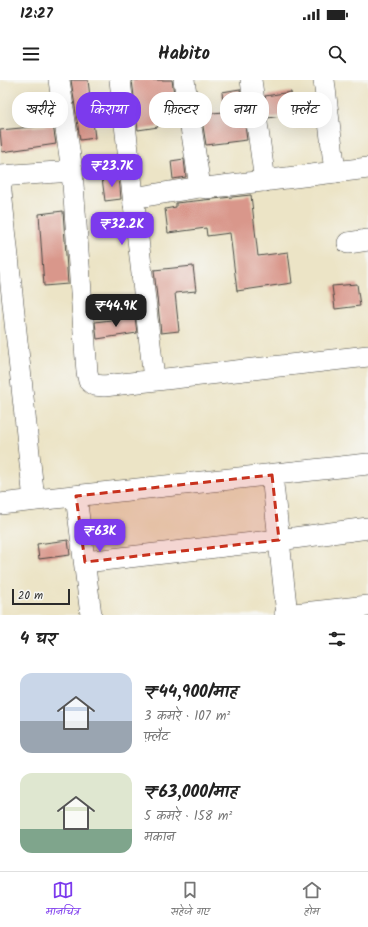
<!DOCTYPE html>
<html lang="hi">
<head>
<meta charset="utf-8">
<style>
  :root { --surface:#fff; --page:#f6f6f6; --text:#222; --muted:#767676; --line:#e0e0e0; --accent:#7c3aed }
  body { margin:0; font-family:Kalam,"Playpen Sans Deva",sans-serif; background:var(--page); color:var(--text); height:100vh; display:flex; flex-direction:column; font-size:15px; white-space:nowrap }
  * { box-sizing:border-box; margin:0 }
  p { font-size:13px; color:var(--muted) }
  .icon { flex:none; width:22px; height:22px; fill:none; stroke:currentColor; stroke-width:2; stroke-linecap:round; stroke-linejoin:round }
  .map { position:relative; height:535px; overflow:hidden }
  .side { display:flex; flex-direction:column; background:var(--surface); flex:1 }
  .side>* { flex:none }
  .top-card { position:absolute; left:12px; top:12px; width:344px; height:36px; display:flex; gap:8px }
  .scale { position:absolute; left:12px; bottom:10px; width:58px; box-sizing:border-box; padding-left:4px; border:2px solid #2b2b2b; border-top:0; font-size:11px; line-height:14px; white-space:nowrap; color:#2b2b2b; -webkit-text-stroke:3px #f6f6f2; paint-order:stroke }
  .price { position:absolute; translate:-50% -34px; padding:0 9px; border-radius:8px; background:var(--accent); color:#fff; font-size:13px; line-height:26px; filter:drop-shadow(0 1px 2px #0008) }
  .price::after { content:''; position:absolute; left:50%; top:24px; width:12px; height:9px; margin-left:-6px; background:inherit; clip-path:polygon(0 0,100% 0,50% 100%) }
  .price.current { background:#222; color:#fff }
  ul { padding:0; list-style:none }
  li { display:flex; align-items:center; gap:12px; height:100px; padding:0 20px }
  li span { display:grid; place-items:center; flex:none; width:112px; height:80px; border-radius:12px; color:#555 }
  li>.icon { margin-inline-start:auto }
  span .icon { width:48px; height:48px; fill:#fffc; stroke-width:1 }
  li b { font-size:17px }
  h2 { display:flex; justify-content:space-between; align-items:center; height:48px; padding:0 20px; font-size:17px }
  .tag { padding:0 14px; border-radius:16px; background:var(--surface); box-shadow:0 4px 16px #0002; font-size:14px; line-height:36px }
  .tag.current { background:var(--accent); color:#fff }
  .status { display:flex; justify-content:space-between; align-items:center; height:28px; padding:0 20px; background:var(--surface); direction:ltr }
  .status svg { height:11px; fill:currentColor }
  header { display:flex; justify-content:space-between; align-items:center; height:52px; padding:0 20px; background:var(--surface); font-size:18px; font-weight:700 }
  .tab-bar { display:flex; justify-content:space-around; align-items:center; height:56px; border-top:1px solid var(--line); background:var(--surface); font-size:11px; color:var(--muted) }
  .tab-bar a { display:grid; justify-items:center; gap:2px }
  .tab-bar .current { color:var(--accent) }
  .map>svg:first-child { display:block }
  .building { fill:#d9978b }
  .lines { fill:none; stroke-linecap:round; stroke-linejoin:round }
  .street-casing { stroke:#484742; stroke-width:22 }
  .street { stroke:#fff; stroke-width:21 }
  .marked { fill:#c8321e; fill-opacity:0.2; stroke:#c8321e; stroke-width:3; stroke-dasharray:8 5; stroke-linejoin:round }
</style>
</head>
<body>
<div class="status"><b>12:27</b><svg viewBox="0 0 49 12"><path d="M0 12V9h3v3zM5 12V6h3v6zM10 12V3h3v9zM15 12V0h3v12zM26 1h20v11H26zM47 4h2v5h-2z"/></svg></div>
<header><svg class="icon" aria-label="menu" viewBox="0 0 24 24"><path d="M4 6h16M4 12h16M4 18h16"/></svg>Habito<svg class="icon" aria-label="search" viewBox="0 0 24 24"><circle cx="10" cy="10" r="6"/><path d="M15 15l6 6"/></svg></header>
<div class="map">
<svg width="368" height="535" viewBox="0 0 368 535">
  <rect width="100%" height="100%" fill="#f6f6f2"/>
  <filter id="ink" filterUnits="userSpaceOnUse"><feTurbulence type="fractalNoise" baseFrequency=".025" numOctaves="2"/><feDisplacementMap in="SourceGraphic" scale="8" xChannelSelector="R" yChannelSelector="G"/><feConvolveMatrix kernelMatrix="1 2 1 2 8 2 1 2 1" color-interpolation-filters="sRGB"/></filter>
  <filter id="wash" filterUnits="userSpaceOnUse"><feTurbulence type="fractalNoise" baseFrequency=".012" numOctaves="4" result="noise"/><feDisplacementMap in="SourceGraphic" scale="16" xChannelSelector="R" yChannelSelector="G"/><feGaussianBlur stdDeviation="0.9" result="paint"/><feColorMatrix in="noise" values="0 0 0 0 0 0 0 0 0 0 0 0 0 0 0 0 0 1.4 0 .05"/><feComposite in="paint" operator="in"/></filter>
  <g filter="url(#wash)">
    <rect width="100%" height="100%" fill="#ece4c6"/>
    <g id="blocks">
      <g class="building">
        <path d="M71,0H88L95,58L80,60Z"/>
        <path d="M132,0H172L176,28L155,30L158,47L138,50Z"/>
        <path d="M240,9L247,60L206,65L201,34L224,32L222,12Z"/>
        <path d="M291,12L294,34L268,38L265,16Z"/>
        <path d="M53,45L56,64L2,72L0,50Z"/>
        <path d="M184,79L186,97L173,99L171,81Z"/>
        <path d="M119,96L121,119L105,121L102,98Z"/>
        <path d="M251,115L258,176L288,172L292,203L237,211L230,153L207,156L206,148L168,153L165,129L176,127V123Z"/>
        <path d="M63,131L68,204L44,206L39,134Z"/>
        <path d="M193,186L196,211L175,213L179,251L161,253L154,190Z"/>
        <path d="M357,204L360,226L335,229L332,206Z"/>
        <path d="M135,237L137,253L97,259L95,242Z"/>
        <path d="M68,460L70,475L39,479L37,464Z"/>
      </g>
    </g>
  </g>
  <g filter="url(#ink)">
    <use href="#blocks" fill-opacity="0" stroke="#484742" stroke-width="1"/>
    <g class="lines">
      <g class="street-casing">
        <g id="street">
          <path d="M120,0L134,124"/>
          <path d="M184,0L200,107L206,108L368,88"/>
          <path d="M251,0L265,101"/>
          <path d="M324,0L335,92"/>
          <path d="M72,91L87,292L89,301L94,305L104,306L368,276"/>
          <path d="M0,96L72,91L59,0"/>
          <path d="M0,102L34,420"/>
          <path d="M348,163L368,160"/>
          <path d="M154,299L134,124L136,119L139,117L200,107"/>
          <path d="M272,395L287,535"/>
          <path d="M76,416L91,535"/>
          <path d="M0,424L368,384"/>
          <path d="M85,482L279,460L368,448"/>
          <path d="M285,535L368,526"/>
        </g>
      </g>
      <use href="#street" class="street"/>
    </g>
  </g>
  <path class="marked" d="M272,395L279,460L85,482L76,416Z"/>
</svg>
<div class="scale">20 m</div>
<b class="price" style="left:112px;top:108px">₹23.7K</b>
<b class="price" style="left:122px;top:166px">₹32.2K</b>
<b class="price current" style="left:116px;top:248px">₹44.9K</b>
<b class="price" style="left:100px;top:473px">₹63K</b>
<div class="top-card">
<a class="tag">खरीदें</a>
<a class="tag current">किराया</a>
<a class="tag">फ़िल्टर</a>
<a class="tag">नया</a>
<a class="tag">फ़्लैट</a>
</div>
</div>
<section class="side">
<h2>4 घर<svg class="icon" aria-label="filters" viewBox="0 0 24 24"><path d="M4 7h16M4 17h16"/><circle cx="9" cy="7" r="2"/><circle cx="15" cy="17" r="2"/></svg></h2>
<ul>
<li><span style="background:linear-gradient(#c9d6e8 60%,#9aa5b1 0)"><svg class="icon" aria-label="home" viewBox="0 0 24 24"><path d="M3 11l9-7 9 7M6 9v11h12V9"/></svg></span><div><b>₹44,900/माह</b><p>3 कमरे · 107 m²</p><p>फ़्लैट</p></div></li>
<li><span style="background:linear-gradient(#dfe7d0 70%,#7fa58c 0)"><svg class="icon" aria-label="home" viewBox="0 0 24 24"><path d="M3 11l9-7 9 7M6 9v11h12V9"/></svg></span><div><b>₹63,000/माह</b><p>5 कमरे · 158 m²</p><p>मकान</p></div></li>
</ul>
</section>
<nav class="tab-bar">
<a class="current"><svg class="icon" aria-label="map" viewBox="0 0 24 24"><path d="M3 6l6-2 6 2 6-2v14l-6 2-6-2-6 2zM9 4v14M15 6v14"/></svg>मानचित्र</a>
<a><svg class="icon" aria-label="saved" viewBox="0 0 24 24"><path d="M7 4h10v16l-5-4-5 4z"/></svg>सहेजे गए</a>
<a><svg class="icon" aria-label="home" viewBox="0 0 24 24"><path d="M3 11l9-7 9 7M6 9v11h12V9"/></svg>होम</a>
</nav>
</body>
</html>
